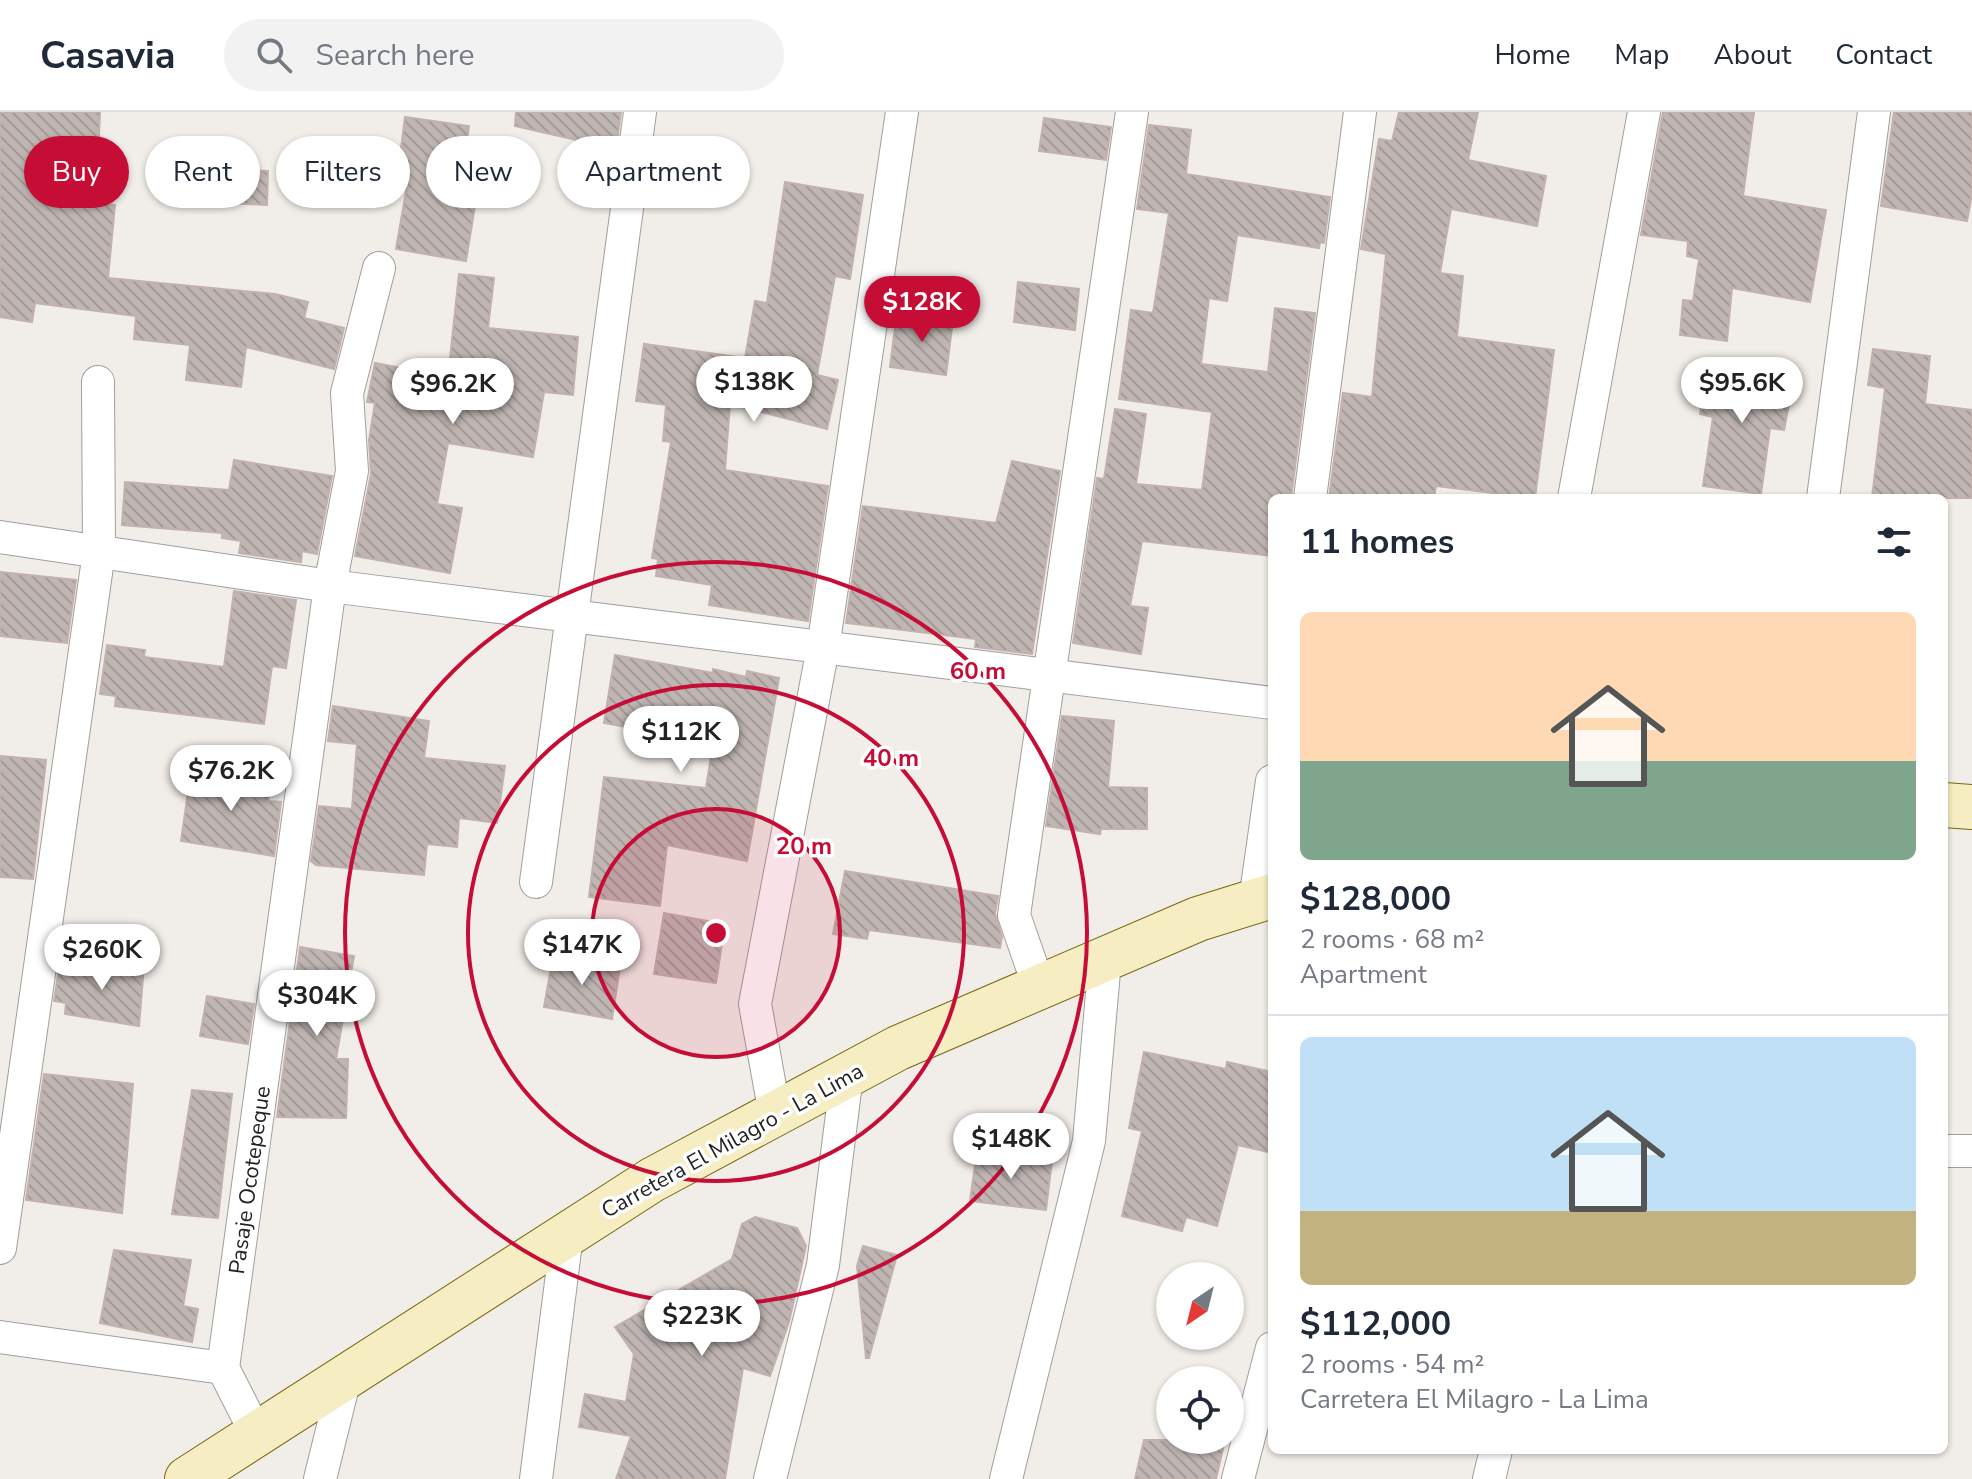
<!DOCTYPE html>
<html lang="en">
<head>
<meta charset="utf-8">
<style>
  :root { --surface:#fff; --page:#f2f2f3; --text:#1f2937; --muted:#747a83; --line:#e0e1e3; --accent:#c60d36 }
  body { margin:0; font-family:"Nunito Sans",sans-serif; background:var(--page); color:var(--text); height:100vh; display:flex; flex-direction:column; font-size:30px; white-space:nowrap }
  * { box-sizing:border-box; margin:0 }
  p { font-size:26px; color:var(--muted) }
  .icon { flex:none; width:44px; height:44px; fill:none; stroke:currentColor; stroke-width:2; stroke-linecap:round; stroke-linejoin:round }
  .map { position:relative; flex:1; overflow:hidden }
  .panel { position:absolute; left:1268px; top:382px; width:680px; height:960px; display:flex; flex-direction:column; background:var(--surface); border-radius:12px; box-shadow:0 2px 6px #0004 }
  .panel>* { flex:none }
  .guide { position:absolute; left:24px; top:24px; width:760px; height:72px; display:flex; gap:16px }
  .needle { width:52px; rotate:215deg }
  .fabs { position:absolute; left:1156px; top:1150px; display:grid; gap:16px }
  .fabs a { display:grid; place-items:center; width:88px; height:88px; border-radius:50%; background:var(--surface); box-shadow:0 2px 6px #0004; font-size:40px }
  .price { position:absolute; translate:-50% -68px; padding:0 18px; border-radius:28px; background:#fff; color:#222; font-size:26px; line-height:52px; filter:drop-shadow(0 2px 4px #0008) }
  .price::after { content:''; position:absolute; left:50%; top:48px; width:24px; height:18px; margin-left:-12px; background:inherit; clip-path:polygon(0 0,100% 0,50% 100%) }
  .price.active { background:var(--accent); color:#fff }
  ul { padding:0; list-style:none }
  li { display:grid; align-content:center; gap:16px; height:424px; padding:0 32px }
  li+li { border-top:2px solid var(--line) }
  li span { display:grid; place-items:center; height:248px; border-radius:12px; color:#555 }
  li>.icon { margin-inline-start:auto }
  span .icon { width:144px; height:144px; fill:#fffc; stroke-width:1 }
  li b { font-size:34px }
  h2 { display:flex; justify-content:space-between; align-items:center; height:96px; padding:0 32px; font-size:34px }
  .pill { padding:0 28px; border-radius:36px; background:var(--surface); box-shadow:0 2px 6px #0004; font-size:28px; line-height:72px }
  .pill.active { background:var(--accent); color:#fff }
  header { display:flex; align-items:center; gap:48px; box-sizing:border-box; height:112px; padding:0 40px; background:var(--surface); border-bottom:2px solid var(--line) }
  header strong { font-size:38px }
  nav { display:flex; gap:44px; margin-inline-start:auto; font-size:28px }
  .search { width:560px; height:72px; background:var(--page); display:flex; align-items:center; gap:20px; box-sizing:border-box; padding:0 28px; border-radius:44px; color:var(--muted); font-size:30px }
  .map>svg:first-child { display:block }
  .building { fill:url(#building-back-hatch); stroke:#c2b1ac; stroke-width:2 }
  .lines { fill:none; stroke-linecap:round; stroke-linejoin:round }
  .minor-casing { stroke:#9f9f9f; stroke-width:34 }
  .secondary-casing { stroke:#75690c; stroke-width:46 }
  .minor { stroke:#fff; stroke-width:32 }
  .secondary { stroke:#f6edc2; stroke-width:44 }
  .ring { fill:none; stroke:#c60d36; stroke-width:4 }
  .labels { text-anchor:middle; stroke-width:7; stroke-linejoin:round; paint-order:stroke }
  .street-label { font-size:22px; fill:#222; stroke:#fff }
  .centre { fill:#c60d36; stroke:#fff; stroke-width:4 }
  .ring-label { font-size:24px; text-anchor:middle; font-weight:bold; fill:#c60d36; stroke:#fff; stroke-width:7; stroke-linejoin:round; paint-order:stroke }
</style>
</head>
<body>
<header>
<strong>Casavia</strong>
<div class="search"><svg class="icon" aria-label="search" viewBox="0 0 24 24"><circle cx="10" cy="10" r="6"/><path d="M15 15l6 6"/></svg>Search here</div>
<nav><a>Home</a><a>Map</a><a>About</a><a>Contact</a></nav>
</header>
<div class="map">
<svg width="1972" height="1367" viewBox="0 0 1972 1367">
  <defs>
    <pattern id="building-back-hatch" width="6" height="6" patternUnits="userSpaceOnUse" patternTransform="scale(2)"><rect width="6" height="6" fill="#bfb5b2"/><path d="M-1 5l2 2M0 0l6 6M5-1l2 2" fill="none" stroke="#a49b99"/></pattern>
  </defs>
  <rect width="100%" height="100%" fill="#f1ede9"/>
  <g class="building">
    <path d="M0,0H100L96,90L115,93L108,166L275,182L308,190L304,206L344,216L334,257L246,235L241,275L186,268L190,233L134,227L136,204L35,191L32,210L0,205Z"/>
    <path d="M516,0H621L616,37L515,14Z"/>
    <path d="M1399,0H1478L1468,48L1546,64L1537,114L1451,97L1440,161L1463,164L1457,225L1554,238L1535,386L1436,374L1434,386H1329L1343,281L1372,285L1386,142L1361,137L1379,27L1392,29Z"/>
    <path d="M1663,0H1754L1743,84L1826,98L1810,190L1732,176L1727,229L1680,223L1683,188L1693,189L1699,147L1687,144L1688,129L1641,123Z"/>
    <path d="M1894,0H1972V82L1967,109L1881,94Z"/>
    <path d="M405,5L469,14L458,91L475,94L466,149L396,137L409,62L398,60Z"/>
    <path d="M1044,6L1111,15L1106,48L1039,39Z"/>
    <path d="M1149,13L1191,18L1186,62L1330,85L1324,131L1320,130L1319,136L1237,123L1227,189L1209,186L1201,252L1268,260L1275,196L1315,201L1291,386H1272V444L1142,429L1130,494L1148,496L1141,542L1073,531L1097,366L1104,367L1115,297L1146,302L1136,372L1202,378L1212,300L1119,287L1131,198L1153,201L1169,101L1137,97Z"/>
    <path d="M209,57L268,59L267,93L208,90Z"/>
    <path d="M785,70L863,83L850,167L835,164L817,263L838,268L827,317L730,292L725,358L828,374L808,509L709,493L712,473L656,464L658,447L652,446L671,330L663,329L666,293L636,289L644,232L745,246L755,189L767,191Z"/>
    <path d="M459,162L494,166L488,216L578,225L573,283L544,280L533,345L448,331L437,392L462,396L450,461L355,444L371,362L369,328L375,291L367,290L375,251L448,265Z"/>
    <path d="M1018,170L1079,177L1075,218L1014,210Z"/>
    <path d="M897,200L953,208L946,263L890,255Z"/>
    <path d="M1873,237L1930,244L1925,292L1972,298V386H1872L1885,276L1868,273Z"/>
    <path d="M1710,251L1794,267L1784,318L1770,316L1761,382L1703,374L1713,305L1700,302Z"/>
    <path d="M234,348L332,364L317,442L302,439L301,450L239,441L241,429L222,426V421L122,413L125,370L229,378Z"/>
    <path d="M1012,349L1060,359L1032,542L975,535L976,527L846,511L863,394L996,411Z"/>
    <path d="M0,460L76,468L67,531L0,524Z"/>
    <path d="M234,479L296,488L286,556L272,554L264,612L115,594L116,584L100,582L107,533L145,538L144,545L224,555Z"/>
    <path d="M615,543L713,561V557L746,565L747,559L779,566L747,749L667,733L660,794L589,785L604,665L706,676L713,631L604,611Z"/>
    <path d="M333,594L429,609L424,646L505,654L497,711L459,706L457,735L427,732L424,763L316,753L311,749L319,694L352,697L357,632L328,629Z"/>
    <path d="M1062,604L1114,609L1108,675L1147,676V717H1101L1100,722L1046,714Z"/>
    <path d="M0,644L46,648L33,767L0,765Z"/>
    <path d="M191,659L272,665L268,689L281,690L274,744L181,729Z"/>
    <path d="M845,759L998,784L995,801L1002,825L1000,836L869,818L867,827L833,822Z"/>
    <path d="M664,801L725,812L716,871L654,862Z"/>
    <path d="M300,835L354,844L336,947H348L346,1006L277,1005Z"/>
    <path d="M553,844L620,855L612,907L544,895Z"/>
    <path d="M82,849L144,853L139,914L65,902L66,891L54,889L59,856L81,858Z"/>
    <path d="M207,884L254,892L248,932L200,924Z"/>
    <path d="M1144,940L1226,957L1227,950L1272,960V1041L1238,1033L1217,1114L1186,1105L1182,1119L1122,1104L1142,1019L1129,1016Z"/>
    <path d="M44,962L133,972L122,1101L26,1088Z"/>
    <path d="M192,978L232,982L218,1106L172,1102Z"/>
    <path d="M977,1039L1052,1048L1046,1098L970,1089Z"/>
    <path d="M755,1105L797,1116L806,1134L789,1210L770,1264L743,1256L725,1367H616L631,1324L579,1315L585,1282L626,1290L634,1242L615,1215L732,1147L742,1112Z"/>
    <path d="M863,1134L897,1143L869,1246H866L857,1154Z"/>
    <path d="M114,1138L191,1148L183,1194L198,1197L192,1230L100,1211Z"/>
    <path d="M1144,1328H1225L1216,1367H1135Z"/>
  </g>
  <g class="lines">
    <g class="minor-casing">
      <g id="minor">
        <path d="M1310,386L1360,0"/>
        <path d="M1574,386L1644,0"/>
        <path d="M1823,386L1874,0"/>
        <path d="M0,425L330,474L1272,591"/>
        <path d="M536,770L640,0"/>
        <path d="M1255,789L1272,669"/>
        <path d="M1039,875L1014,803L1132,0"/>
        <path d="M775,1002L755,892L823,536L902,0"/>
        <path d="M1944,1039H1972"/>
        <path d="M0,1136L99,440L98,270"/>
        <path d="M0,1225L223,1256"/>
        <path d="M257,1323L223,1256L330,474L352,359L347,281L379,156"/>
        <path d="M320,1367L345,1266"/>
        <path d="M536,1367L567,1123"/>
        <path d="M770,1367L823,1153L847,963"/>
        <path d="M1006,1367L1089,1029L1105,848"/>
        <path d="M1238,1367L1272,1236"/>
        <path d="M1489,1367L1496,1338"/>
      </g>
    </g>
    <g class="secondary-casing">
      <g id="secondary">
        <path d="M1944,693L1972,695"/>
        <path d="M187,1367L652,1068L898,936L1198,807L1272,784"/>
      </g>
    </g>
    <use href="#minor" class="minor"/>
    <use href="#secondary" class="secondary"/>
  </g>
  <circle cx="716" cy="821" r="124" fill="#c60d36" fill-opacity=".12"/>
  <g class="ring">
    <circle cx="716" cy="821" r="124"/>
    <circle cx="716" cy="821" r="248"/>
    <circle cx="716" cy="821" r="371"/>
  </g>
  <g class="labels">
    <g class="street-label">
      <text transform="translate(732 1028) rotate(-29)" y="8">Carretera El Milagro - La Lima</text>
      <text transform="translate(249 1068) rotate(-82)" y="8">Pasaje Ocotepeque</text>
    </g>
  </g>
  <circle cx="716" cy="821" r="12" class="centre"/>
  <g class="ring-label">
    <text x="978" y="567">60 m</text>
    <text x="891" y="654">40 m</text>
    <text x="804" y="742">20 m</text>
  </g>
</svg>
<div class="fabs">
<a><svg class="needle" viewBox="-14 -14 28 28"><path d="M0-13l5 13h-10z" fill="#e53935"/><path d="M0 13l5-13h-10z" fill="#747a83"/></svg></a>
<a><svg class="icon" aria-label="locate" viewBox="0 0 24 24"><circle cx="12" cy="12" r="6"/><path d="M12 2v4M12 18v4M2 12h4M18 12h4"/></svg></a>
</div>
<b class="price active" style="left:922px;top:232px">$128K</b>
<b class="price" style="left:754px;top:312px">$138K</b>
<b class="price" style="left:1742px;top:313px">$95.6K</b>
<b class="price" style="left:453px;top:314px">$96.2K</b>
<b class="price" style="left:681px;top:662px">$112K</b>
<b class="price" style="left:231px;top:701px">$76.2K</b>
<b class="price" style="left:582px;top:875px">$147K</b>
<b class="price" style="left:102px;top:880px">$260K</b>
<b class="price" style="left:317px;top:926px">$304K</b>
<b class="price" style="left:1011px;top:1069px">$148K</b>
<b class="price" style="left:702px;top:1246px">$223K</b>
<div class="guide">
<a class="pill active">Buy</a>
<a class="pill">Rent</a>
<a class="pill">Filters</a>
<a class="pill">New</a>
<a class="pill">Apartment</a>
</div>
<section class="panel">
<h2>11 homes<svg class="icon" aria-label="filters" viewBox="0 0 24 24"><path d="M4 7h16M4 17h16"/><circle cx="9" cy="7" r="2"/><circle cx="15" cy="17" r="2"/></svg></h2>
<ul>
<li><span style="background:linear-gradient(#ffd9b3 60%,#7fa58c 0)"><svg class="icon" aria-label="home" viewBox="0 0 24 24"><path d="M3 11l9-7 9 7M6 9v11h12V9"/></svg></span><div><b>$128,000</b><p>2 rooms · 68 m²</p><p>Apartment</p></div></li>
<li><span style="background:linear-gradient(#bfe0f5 70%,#c2b280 0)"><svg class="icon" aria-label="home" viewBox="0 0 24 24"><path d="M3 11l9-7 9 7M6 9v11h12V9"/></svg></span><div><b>$112,000</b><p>2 rooms · 54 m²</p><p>Carretera El Milagro - La Lima</p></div></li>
</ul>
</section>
</div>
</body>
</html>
